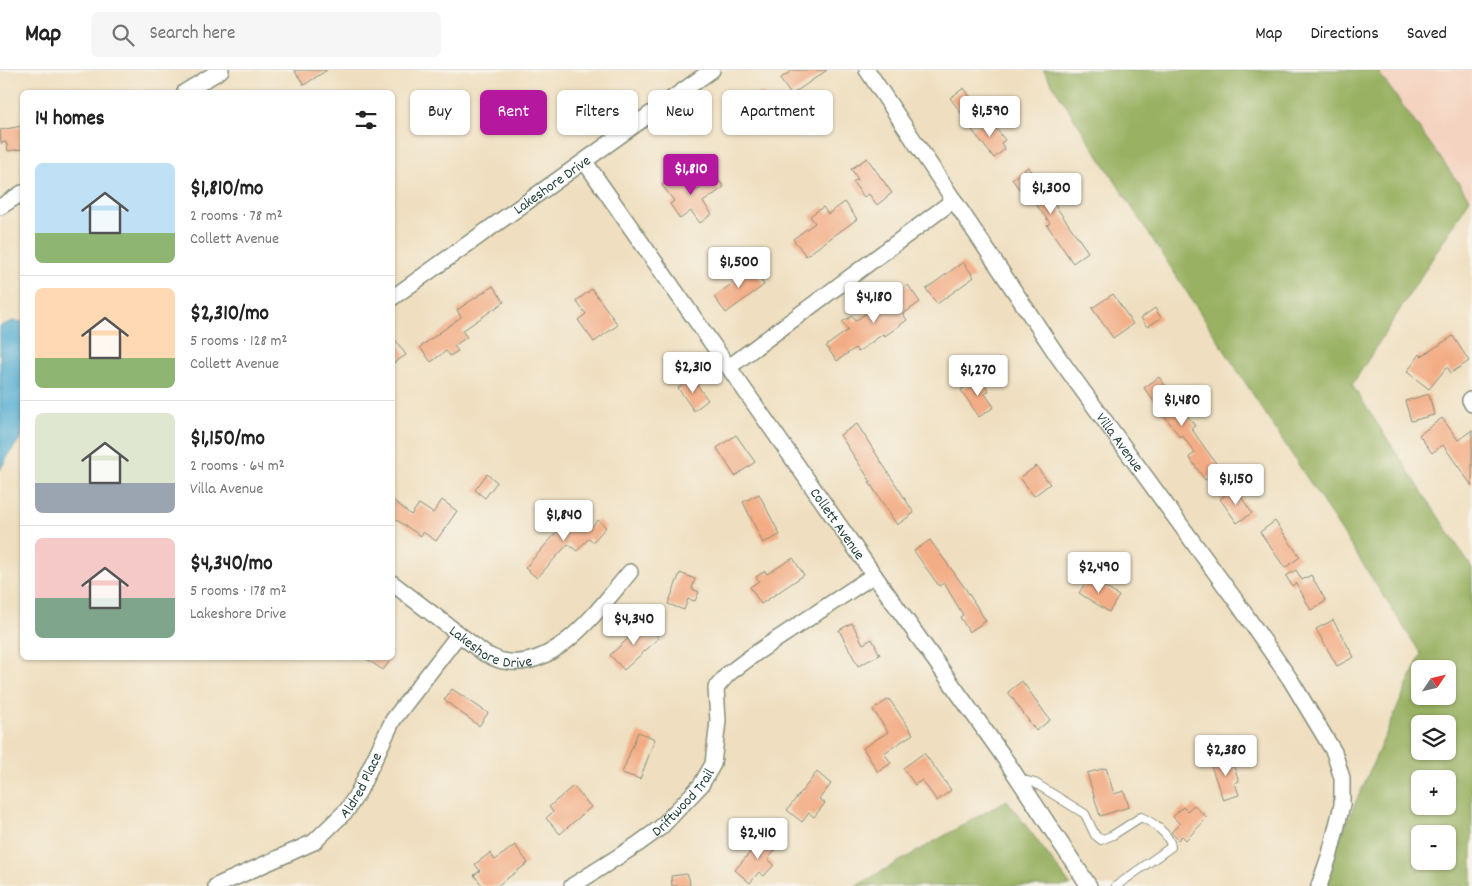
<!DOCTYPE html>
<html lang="en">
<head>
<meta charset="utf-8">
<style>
  :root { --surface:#fff; --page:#f6f6f6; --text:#222; --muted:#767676; --line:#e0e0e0; --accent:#b5179e }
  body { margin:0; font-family:Dekko,sans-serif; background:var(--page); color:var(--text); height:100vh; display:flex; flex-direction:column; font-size:19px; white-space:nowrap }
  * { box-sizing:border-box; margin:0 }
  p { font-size:16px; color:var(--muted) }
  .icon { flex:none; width:28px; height:28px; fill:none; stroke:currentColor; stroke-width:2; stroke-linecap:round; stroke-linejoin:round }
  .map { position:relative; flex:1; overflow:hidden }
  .panel { position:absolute; left:20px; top:20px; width:375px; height:570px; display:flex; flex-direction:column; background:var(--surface); border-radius:8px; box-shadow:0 1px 4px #0004 }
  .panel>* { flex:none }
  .guide { position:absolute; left:410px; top:20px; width:475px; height:45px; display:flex; gap:10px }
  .needle { width:32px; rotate:55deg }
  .controls { position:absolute; left:1411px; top:590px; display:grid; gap:10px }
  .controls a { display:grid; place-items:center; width:45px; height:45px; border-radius:8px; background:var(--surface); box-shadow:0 1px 4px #0004; font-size:25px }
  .price { position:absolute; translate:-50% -42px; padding:0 11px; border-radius:5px; background:#fff; color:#222; font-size:16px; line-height:32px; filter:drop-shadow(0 1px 2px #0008) }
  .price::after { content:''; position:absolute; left:50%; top:30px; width:15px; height:11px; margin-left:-8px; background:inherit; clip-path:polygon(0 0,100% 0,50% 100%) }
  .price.current { background:var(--accent); color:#fff }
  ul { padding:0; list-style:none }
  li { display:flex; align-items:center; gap:15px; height:125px; padding:0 15px }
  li+li { border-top:1px solid var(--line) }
  li span { display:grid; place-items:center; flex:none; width:140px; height:100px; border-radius:8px; color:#555 }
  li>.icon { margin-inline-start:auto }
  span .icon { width:60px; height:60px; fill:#fffc; stroke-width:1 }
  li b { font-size:21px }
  h2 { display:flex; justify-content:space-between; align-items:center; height:60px; padding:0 15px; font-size:21px }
  .tag { padding:0 18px; border-radius:8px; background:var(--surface); box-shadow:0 1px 4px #0004; font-size:18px; line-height:45px }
  .tag.current { background:var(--accent); color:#fff }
  header { display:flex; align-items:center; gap:30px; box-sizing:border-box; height:70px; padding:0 25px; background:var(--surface); border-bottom:1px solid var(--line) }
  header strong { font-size:24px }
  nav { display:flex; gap:28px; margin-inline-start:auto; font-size:18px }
  .search { width:350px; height:45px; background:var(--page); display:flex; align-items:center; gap:12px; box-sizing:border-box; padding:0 18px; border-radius:8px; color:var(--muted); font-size:19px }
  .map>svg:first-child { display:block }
  .built { fill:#f4d3c0 }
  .forest { fill:#98b162; stroke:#5c774b; fill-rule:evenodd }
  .water { fill:#55add2; stroke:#3a7583 }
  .building { fill:#f3ad86 }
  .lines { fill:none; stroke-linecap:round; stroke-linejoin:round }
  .lane-casing { stroke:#878e7a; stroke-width:10 }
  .street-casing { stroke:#878e7a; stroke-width:18 }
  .lane { stroke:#fff; stroke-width:8 }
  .street { stroke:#fff; stroke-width:15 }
  .labels { text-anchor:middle; stroke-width:5; stroke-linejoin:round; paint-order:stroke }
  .street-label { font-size:15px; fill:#1f3d34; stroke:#f7f3e8 }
</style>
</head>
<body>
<header>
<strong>Map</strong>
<div class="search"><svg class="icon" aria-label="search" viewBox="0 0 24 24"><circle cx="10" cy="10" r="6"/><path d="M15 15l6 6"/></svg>Search here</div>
<nav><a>Map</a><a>Directions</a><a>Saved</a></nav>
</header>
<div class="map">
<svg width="1472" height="816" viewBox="0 0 1472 816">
  <rect width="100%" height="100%" fill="#f7f3e8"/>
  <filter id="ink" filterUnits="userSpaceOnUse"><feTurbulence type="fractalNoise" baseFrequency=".02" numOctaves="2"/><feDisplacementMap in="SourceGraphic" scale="10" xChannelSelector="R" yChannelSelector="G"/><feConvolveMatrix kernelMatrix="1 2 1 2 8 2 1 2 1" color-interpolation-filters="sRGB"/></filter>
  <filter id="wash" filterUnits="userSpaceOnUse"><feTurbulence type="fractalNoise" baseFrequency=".0096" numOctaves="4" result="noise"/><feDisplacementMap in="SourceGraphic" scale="20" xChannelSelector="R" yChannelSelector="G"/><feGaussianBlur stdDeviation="1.12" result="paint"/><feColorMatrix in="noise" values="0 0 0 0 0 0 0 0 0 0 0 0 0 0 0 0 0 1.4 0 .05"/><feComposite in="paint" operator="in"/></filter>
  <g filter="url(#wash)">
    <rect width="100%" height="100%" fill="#efdfc0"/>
    <path class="built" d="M1377,0H1472V132L1470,129Z"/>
    <g class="forest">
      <path d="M1043,0H1377L1470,129L1352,315L1472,498V816H1319L1421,584ZM1420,599H1448V626H1420ZM1420,654H1448V681H1420ZM1420,709H1448V736H1420ZM1420,764H1448V791H1420Z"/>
      <path d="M1007,730L1071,816H856Z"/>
    </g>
    <path class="water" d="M14,251L22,252V366L9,384L0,400V256Z"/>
    <g id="blocks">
      <g class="building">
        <path d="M294,0H327L304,15Z"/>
        <path d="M793,0H827L791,25L780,9Z"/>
        <path d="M964,18L975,34L962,44L950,28Z"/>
        <path d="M762,22L777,43L763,53L760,48L743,60L731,45Z"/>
        <path d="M988,48L1005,70L1001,73L1005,79L994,88L972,60Z"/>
        <path d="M22,56V79L8,81L6,72L1,73L0,60Z"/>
        <path d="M867,88L892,123L877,135L869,124L864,127L853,112L858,109L851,99Z"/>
        <path d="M1028,97L1088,182L1073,193L1047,155L1050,153L1025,120L1022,123L1012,109Z"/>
        <path d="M681,101L696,121L716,107L724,117L703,132L712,144L700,153L691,141L680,149L670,134L674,131L662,115Z"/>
        <path d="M845,132L857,149L806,186L793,169L815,153L810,146L823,137L828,144Z"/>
        <path d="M963,192L974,207L937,234L926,219Z"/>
        <path d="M744,195L749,201L753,199L764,215L726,243L714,227L738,209L733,203Z"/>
        <path d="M908,215L920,232L903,244L907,250L885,266L883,264L858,282L855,278L837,291L826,276L848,260L842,252L852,246L855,251Z"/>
        <path d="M493,216L504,232L462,261L467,267L454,276L458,281L450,286L446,281L431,292L420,277L461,247L457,240Z"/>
        <path d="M592,219L618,255L594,272L578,250L586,244L576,231Z"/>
        <path d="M1113,224L1133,254L1113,268L1092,238Z"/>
        <path d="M1155,238L1161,248L1147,257L1141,248Z"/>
        <path d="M392,265L406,285L392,294Z"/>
        <path d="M1453,266L1469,291L1451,303L1447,297L1429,319L1407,302L1420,284L1422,286Z"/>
        <path d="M980,307L989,321L985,324L994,337L979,347L961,320Z"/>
        <path d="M1159,307L1195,356L1191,358L1220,399L1205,410L1189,387L1195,383L1182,365L1180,367L1144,318Z"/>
        <path d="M692,308L708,330L694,341L678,318Z"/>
        <path d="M1429,324L1434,345L1411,351L1405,331Z"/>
        <path d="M1442,348L1458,370L1472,360V416L1443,375L1432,383L1419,365Z"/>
        <path d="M857,354L914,443L897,455L869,412H871L840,365Z"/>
        <path d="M736,365L755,392L735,406L717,378Z"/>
        <path d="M1036,396L1050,414L1034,426L1020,408Z"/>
        <path d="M487,404L497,412L485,428L475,420Z"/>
        <path d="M1235,418L1252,443L1237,453L1220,429Z"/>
        <path d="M759,424L780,465L763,473L743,432Z"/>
        <path d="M392,429L411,445L419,434L433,443L442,430L457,441L436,471L423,462L421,466L392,447Z"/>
        <path d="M569,441L590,459L598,450L606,457L593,472L589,468L577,481L568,474L537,508L525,498L563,455L560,452Z"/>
        <path d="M1275,451L1300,487L1285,498L1260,462Z"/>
        <path d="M930,470L965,518L986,551L969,562L960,547L963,545L944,513L939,516L914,481Z"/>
        <path d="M793,488L804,505L761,534L750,517L759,511L756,507L765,501L767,504Z"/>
        <path d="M1296,500L1302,510L1311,505L1326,531L1311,540L1296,513L1292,516L1286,506Z"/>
        <path d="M680,503L695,509L692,519L699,522L695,531L688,529L684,540L668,534Z"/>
        <path d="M1089,507L1119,526L1109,542L1079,523Z"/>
        <path d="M1333,550L1354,587L1337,596L1316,559Z"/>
        <path d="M645,553L659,568L624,600L610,585Z"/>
        <path d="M852,553L863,574L872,569L880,585L858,596L839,560Z"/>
        <path d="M365,588H392L383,600Z"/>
        <path d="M1022,611L1050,650L1036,661L1008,622Z"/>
        <path d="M452,619L488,643L479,656L444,630Z"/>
        <path d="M889,629L913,664L884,683L891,693L878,702L863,678L888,662L873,640Z"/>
        <path d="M638,662L655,669L640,709L622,703Z"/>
        <path d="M924,683L951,720L937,731L922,710L915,715L903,698Z"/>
        <path d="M1230,686L1239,711L1235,713L1239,725L1223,730L1210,693Z"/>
        <path d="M1106,698L1114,724L1124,721L1129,737L1100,746L1087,703Z"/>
        <path d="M817,702L831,714L819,729L825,733L814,747L809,743L802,752L787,740Z"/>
        <path d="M573,716L591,737L560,764L546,748L553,742L549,737Z"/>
        <path d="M1194,735L1207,748L1186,770L1182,766L1178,770L1171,762L1180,754L1173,747L1183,737L1187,741Z"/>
        <path d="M764,766L778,777L768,789L774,795L764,806L759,802L750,813L735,800Z"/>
        <path d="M515,775L528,793L497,816H483L474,805L480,801L475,794L490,783L495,790Z"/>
        <path d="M687,804L689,808L690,816H672L671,806Z"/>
      </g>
    </g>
  </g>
  <g filter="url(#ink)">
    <use href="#blocks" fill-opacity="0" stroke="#878e7a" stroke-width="1"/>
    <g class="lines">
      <g class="lane-casing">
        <path id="lane" d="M1020,709L1035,713L1085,744L1095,765L1101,770L1113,765L1141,747C1152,752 1170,764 1171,777L1116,816"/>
      </g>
      <g class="street-casing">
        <g id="street">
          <path id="s1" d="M867,0L1059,288L1236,531L1290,609L1334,682L1342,708V735L1330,784L1319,816"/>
          <path d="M185,22L221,0"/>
          <path id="s2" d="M585,92L874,505L1001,683L1089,816"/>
          <path d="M0,137L22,123"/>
          <path id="s3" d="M392,228L712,0"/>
          <path d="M729,297L954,130"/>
          <path d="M1470,330L1472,334"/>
          <path id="s4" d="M392,513L485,584C491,586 497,590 503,591C556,602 600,537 630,502"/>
          <path id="s5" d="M216,816L314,772L347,740L359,721L393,650L459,564"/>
          <path id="s6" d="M572,816L638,774L660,758L701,715L713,694L718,651L716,618L728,604L756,583L874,505"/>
        </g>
      </g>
      <use href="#lane" class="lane"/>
      <use href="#street" class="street"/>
    </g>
  </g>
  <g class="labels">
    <g class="street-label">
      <text dy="5" stroke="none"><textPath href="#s3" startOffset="196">Lakeshore Drive</textPath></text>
      <text dy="5" stroke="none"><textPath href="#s1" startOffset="450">Villa Avenue</textPath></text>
      <text dy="5" stroke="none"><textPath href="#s2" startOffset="441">Collett Avenue</textPath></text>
      <text dy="5" stroke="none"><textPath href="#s4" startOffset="120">Lakeshore Drive</textPath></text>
      <text dy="5" stroke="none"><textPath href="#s5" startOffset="182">Aldred Place</textPath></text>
      <text dy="5" stroke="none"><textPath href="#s6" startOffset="140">Driftwood Trail</textPath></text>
    </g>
  </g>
</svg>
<div class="controls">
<a><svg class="needle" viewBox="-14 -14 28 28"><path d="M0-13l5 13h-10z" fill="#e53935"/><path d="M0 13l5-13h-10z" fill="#767676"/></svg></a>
<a><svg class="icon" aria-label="layers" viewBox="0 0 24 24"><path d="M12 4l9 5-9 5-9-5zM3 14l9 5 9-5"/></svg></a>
<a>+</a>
<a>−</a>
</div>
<b class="price" style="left:990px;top:68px">$1,590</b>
<b class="price current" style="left:691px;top:126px">$1,810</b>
<b class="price" style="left:1051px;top:145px">$1,300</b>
<b class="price" style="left:739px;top:219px">$1,500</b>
<b class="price" style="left:874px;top:254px">$4,180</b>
<b class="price" style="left:693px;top:324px">$2,310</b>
<b class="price" style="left:978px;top:327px">$1,270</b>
<b class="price" style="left:1182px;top:357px">$1,480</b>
<b class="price" style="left:1236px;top:436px">$1,150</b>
<b class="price" style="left:564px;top:472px">$1,840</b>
<b class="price" style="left:1099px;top:524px">$2,490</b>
<b class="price" style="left:634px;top:576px">$4,340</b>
<b class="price" style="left:1226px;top:707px">$2,380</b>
<b class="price" style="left:758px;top:790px">$2,410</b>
<div class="guide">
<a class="tag">Buy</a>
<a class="tag current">Rent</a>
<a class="tag">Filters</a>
<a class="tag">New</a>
<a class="tag">Apartment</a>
</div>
<section class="panel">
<h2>14 homes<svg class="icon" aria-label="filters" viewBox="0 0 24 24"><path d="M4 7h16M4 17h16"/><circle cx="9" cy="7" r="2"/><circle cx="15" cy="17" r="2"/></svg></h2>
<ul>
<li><span style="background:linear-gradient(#bfe0f5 70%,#8fb573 0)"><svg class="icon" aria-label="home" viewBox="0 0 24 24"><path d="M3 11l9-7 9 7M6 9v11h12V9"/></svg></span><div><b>$1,810/mo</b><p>2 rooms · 78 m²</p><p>Collett Avenue</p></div></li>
<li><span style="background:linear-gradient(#ffd9b3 70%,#8fb573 0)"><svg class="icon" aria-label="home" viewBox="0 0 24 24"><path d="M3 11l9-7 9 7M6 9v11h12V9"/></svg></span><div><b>$2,310/mo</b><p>5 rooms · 128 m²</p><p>Collett Avenue</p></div></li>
<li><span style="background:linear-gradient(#dfe7d0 70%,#9aa5b1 0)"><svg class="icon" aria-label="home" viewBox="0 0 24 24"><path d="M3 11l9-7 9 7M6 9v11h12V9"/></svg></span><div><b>$1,150/mo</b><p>2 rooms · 64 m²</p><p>Villa Avenue</p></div></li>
<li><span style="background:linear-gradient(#f6c9c9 60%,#7fa58c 0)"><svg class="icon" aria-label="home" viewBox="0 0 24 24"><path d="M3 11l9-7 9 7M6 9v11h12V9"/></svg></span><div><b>$4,340/mo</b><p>5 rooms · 178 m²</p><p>Lakeshore Drive</p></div></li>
</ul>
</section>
</div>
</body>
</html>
